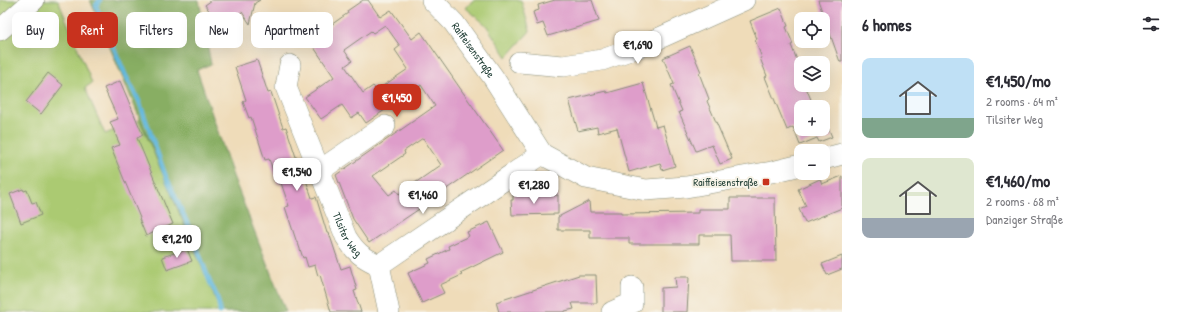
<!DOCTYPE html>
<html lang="en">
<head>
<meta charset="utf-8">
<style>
  :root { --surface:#fff; --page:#f7f7f7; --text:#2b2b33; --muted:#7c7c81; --accent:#c8321e }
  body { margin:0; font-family:"Patrick Hand",sans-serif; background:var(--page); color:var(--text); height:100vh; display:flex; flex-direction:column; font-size:15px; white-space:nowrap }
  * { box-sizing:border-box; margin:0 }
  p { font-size:13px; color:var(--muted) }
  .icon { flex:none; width:22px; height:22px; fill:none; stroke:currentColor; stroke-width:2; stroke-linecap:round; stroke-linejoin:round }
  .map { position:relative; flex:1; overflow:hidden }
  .side { display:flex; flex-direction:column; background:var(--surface); width:340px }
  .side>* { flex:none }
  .guide { position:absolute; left:12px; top:12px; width:380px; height:36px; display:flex; gap:8px }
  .controls { position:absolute; left:794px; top:12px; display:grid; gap:8px }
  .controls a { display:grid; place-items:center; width:36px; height:36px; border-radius:8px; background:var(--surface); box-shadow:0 4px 16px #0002; font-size:20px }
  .price { position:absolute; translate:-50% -34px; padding:0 9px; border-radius:8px; background:#fff; color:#222; font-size:13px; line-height:26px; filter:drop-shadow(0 1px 2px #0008) }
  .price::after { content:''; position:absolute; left:50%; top:24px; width:12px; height:9px; margin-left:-6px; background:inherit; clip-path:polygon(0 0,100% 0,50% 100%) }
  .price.on { background:var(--accent); color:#fff }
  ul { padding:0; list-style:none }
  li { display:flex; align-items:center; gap:12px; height:100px; padding:0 20px }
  li span { display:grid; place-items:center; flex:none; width:112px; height:80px; border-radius:8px; color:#555 }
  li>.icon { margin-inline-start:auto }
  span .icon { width:48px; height:48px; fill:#fffc; stroke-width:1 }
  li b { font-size:17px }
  h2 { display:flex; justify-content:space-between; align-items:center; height:48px; padding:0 20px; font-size:17px }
  .chip { padding:0 14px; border-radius:8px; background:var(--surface); box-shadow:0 4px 16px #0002; font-size:14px; line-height:36px }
  .chip.on { background:var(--accent); color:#fff }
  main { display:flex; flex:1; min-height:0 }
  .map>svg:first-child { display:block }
  .green { fill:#abca72; stroke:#658453 }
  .forest { fill:#88ae64; stroke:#54764c }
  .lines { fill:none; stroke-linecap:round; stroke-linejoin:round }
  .stream { stroke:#62b8de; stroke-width:4.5 }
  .building { fill:#de9dca; fill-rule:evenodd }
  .minor-casing { stroke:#878c76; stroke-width:22 }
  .minor { stroke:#fff; stroke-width:21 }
  .poi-dot { fill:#c8321e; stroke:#f7f3e8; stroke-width:1.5 }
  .labels { text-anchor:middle; stroke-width:4; stroke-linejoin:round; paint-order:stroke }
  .street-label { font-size:11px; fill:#1f3d34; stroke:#f7f3e8 }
  .poi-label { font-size:11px; fill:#1f3d34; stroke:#f7f3e8; text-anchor:end }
</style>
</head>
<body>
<main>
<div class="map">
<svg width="842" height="312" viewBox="0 0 842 312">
  <rect width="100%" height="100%" fill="#f7f3e8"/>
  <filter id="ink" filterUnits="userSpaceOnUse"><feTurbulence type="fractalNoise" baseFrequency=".025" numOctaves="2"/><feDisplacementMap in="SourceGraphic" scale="8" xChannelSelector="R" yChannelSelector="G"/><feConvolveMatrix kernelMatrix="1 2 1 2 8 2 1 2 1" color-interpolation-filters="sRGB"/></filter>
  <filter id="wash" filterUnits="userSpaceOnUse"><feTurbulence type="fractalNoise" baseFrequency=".012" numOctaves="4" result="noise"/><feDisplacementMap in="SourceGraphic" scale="16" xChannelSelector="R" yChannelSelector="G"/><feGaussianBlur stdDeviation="0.9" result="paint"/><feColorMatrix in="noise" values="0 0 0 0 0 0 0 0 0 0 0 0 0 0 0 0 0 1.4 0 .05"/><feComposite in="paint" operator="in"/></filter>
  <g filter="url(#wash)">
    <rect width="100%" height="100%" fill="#efdcb9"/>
    <g class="green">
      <path d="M0,0H26L0,23Z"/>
      <path d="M41,0H58L92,83L85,88L105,134L140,120L219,307V312H0V37Z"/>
      <path d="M473,0H521L530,31L507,57L486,25L466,8Z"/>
    </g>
    <path class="forest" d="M90,0H199L211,64L197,70L233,176L286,312H221Z"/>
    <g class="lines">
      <path class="stream" d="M100,0L96,5L98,11L125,74L139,101L165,174L189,227L211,285C217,293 219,302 220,312"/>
    </g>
    <g id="blocks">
      <g class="building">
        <path d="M212,0H260L255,3L250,24L242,12L228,20L226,17L218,23L205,5Z"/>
        <path d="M363,0H368L380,17L391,10L412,39L421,32L503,150L429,201L428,203L369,243L353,219L336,175L435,106L421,85L366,123L359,113L351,118L342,105L321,119L305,97L334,77L311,43L330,29L328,27L348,13L347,11ZM385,25L400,46L395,50L408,69L377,90L373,86L363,93L345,66L352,61L344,50L371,31L373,33ZM423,138L441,165L399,194L396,190L389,195L373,176L405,154L404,151Z"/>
        <path d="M555,0H592L599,21L548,36L543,23L537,25L533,12L539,10L538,5Z"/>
        <path d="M818,0H842V62H840Z"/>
        <path d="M781,8L788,26L786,27L793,44L791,45L801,70V85H805L814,107H801V129H823V115L832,137L819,142L817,138L800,145L793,127L787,130L765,77L767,76L760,58H762L755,40L757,39L750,21Z"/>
        <path d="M690,46L701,72L699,73L709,99L707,101L732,159L720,164L712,145L696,151L679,112L682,111L671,85L674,84L663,58Z"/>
        <path d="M257,60L268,93L271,92L283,128L286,127L298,163L300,162L312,198L316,197L327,233H329L341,269L350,266L357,290L354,291L361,312H331L320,275L318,276L315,265L308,267L305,257L303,258L298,243H297L285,207L289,206L281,183L278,184L269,159L265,160L251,117L249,118L243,102L246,100L235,67Z"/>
        <path d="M48,73L63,85L41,114L26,102Z"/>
        <path d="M120,81L143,135L137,138L173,224L146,236L139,219L140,218L111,148L120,145L110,122L118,119L104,88Z"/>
        <path d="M643,83L656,127L663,125L675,166L662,170L660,163L629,172L617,128L598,133L597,127L578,131L569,100L606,91L607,93Z"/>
        <path d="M842,176V208L805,223L799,209L806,206L798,189L820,179L822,184Z"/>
        <path d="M23,189L24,191L27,190L32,203L36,202L41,215L21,223L10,194Z"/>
        <path d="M526,193V195H558V214L512,215L511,200H513V194Z"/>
        <path d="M730,198H775L776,261H731L730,235H699V244H629V238H590V230H558V217L589,201L590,212H621V214L698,213V209H730Z"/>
        <path d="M489,222L503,252L460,273L462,275L440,285L444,293L422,303L408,273L430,263L428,259L449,249L448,246L469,236L467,232Z"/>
        <path d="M187,249L192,261L167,270L162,257Z"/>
        <path d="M842,256V269L827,275L822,264Z"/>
        <path d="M579,275H596L597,303H572L574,309L565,311V312H499L496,302Z"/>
        <path d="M675,277H689L687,312H661V288L676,287Z"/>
      </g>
    </g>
  </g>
  <g filter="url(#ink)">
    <use href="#blocks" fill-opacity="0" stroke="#878c76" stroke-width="1"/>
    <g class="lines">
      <g class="minor-casing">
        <g id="minor">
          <path id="s1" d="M432,0L454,23L493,77L542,154L586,178L646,190L686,187L772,172L801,165"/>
          <path d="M0,30L34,0"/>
          <path d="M519,62L563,66L602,60L644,45L744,0"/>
          <path id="s2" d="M290,65L286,87L346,237C356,253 362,257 379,265"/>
          <path d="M823,159L842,154"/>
          <path d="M319,171L385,126"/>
          <path d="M389,312L379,265L542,154"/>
          <path d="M612,312L632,303V287"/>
        </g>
      </g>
      <use href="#minor" class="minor"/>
    </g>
  </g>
  <rect class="poi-dot" x="762" y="178" width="8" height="8" rx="2"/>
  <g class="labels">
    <g class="street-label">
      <text dy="4" stroke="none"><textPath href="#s1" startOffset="65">Raiffeisenstraße</textPath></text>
      <text dy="4" stroke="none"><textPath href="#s2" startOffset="182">Tilsiter Weg</textPath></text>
    </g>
    <g class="poi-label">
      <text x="758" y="186">Raiffeisenstraße</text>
    </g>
  </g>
</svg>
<div class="controls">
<a><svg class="icon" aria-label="locate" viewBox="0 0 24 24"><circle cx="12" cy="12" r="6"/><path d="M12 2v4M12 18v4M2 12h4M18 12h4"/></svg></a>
<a><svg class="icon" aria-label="layers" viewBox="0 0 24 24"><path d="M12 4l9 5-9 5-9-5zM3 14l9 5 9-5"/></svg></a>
<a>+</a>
<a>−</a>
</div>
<b class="price" style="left:638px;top:65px">€1,690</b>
<b class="price on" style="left:397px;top:118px">€1,450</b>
<b class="price" style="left:297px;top:192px">€1,540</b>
<b class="price" style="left:534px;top:205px">€1,280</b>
<b class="price" style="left:423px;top:215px">€1,460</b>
<b class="price" style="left:177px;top:259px">€1,210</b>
<div class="guide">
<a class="chip">Buy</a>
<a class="chip on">Rent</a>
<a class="chip">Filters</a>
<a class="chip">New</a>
<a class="chip">Apartment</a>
</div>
</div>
<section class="side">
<h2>6 homes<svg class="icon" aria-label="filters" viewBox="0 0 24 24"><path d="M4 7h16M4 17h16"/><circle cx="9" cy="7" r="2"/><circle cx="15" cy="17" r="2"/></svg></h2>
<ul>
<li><span style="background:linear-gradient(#bfe0f5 75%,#7fa58c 0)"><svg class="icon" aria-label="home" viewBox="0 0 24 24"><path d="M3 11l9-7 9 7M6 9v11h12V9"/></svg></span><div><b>€1,450/mo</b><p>2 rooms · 64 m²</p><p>Tilsiter Weg</p></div></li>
<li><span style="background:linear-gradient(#dfe7d0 75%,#9aa5b1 0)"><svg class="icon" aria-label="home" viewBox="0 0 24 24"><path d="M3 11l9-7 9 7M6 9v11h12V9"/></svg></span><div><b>€1,460/mo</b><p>2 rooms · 68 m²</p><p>Danziger Straße</p></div></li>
</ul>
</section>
</main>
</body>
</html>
